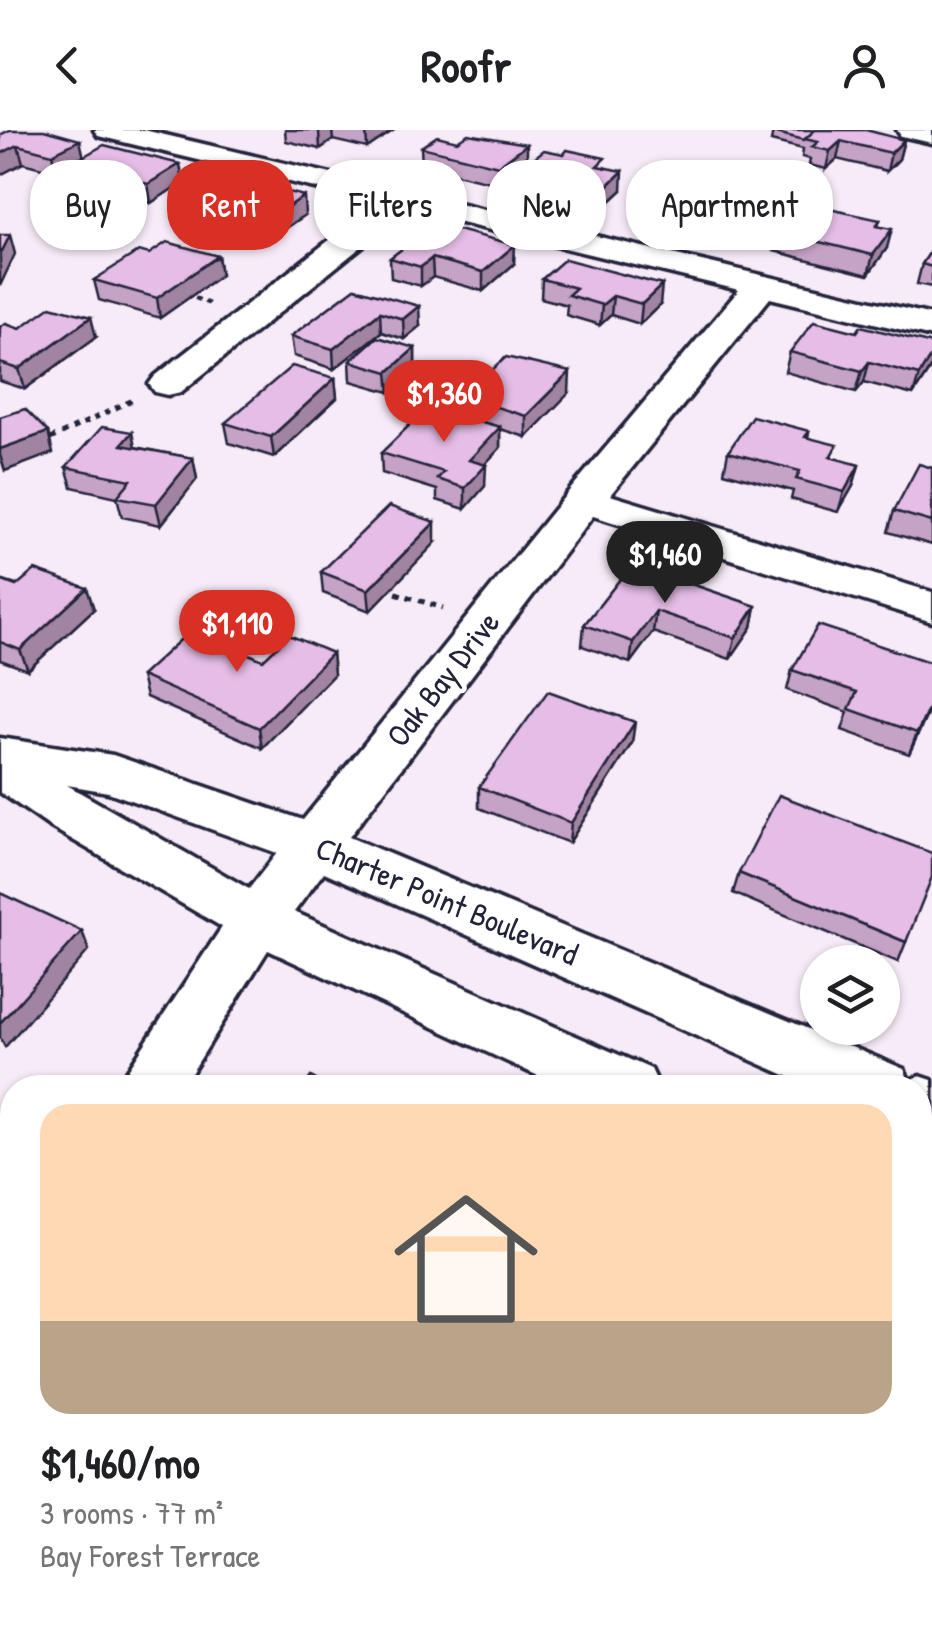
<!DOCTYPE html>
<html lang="en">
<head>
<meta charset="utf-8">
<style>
  :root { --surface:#fff; --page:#f2f2f2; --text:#202124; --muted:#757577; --accent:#d93025 }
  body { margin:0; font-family:"Patrick Hand",sans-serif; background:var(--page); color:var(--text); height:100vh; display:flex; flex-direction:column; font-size:38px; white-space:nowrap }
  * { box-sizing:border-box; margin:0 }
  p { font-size:32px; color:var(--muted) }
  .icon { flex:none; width:55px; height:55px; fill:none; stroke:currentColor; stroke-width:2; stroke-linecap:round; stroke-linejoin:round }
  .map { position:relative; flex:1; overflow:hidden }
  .drawer { position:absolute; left:0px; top:945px; width:932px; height:552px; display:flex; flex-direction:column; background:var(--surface); border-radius:40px 40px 0 0; box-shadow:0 2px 8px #0004 }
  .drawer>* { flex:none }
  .top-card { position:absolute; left:30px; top:30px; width:872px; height:90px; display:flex; gap:20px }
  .fabs { position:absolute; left:800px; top:815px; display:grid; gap:20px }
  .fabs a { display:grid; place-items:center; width:100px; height:100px; border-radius:50%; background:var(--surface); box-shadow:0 2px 8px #0004; font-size:50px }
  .price { position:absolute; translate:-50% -85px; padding:0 22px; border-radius:35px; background:var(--accent); color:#fff; font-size:32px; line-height:65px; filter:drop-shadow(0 2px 5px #0008) }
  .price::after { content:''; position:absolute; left:50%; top:60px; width:30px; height:22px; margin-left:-15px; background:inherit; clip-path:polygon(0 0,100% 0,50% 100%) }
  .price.on { background:#222; color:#fff }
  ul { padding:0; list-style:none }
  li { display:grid; align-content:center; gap:20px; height:530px; padding:0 40px }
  li span { display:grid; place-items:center; height:310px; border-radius:30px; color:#555 }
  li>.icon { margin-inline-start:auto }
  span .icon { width:180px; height:180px; fill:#fffc; stroke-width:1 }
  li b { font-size:42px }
  .chip { padding:0 35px; border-radius:40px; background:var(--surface); box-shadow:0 2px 8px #0004; font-size:35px; line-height:90px }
  .chip.on { background:var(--accent); color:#fff }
  header { display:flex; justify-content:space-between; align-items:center; height:130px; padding:0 40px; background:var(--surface); font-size:45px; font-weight:800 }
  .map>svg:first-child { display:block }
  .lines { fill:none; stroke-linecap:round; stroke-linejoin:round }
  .minor-casing { stroke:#22223b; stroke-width:7 }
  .path-far2 { stroke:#22223b; stroke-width:4; stroke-dasharray:5 5; stroke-linecap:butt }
  .path-far1 { stroke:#22223b; stroke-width:5; stroke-dasharray:6 6; stroke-linecap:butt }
  .path { stroke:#22223b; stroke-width:8; stroke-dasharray:10 10; stroke-linecap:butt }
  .minor { fill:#fff; fill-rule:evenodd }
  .wall { fill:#c5a3c6; stroke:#22223b; stroke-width:2.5 }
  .shaded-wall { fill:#a084a1; stroke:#22223b; stroke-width:2.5 }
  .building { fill:#e5bde6; stroke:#22223b; stroke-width:2.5 }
  .labels { text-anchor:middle; stroke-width:9; stroke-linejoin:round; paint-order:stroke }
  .street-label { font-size:32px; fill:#22223b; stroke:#fff }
</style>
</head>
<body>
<header><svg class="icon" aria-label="back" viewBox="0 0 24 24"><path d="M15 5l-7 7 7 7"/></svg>Roofr<svg class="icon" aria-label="person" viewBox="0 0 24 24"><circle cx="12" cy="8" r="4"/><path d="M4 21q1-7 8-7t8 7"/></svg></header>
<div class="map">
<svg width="932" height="1497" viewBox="0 0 932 1497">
  <rect width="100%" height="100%" fill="#f7ebf8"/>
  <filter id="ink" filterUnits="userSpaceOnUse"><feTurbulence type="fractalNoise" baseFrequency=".01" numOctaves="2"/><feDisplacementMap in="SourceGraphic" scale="20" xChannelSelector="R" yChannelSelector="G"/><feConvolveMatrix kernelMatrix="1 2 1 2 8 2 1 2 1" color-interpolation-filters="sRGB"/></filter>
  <g filter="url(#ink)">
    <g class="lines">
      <g class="minor-casing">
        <g id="minor">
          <path d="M94,0H144L932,185V207L770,168L610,365L932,462V492L593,386L349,707L904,939L909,950L920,946L932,950V1007L920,1003V958H815L324,742L294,782L651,939L660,958H564L268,820L182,958H116L222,797L49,696L0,662V608L113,625L303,690L569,361L739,160L407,80L181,262L168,265L155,262L149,254L155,246L377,73L98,6ZM67,655L108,662L277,723L249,759Z"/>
          <path d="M897,0H932V13L901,6Z"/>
          <path d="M920,1057L932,1062V1126L920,1121Z"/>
          <path d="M12,1119V1198L0,1204V1124Z"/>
        </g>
      </g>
      <path class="path-far2" d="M195,168L212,175"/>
      <g class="path-far1">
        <path d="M50,309L135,269"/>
        <path d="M396,463L443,478"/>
      </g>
      <path class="path" d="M38,1497L46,1485"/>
      <use href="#minor" class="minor"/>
    </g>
    <g class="wall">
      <path d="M285,0H394L367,18L333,10L320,19L286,11Z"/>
      <path d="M773,2L904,10L899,29L887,41L837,29L826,39L809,35L810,29L802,27L803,19L771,11Z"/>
      <path d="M0,5L83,27L183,52L151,73L74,53L70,35L57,42L23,33L0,45Z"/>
      <path d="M421,17L527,32L498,54L422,36Z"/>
      <path d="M604,37L622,60L598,82L519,59V40Z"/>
      <path d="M210,42L305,85L269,110L242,103L241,92L217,85L210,90L179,82L176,63Z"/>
      <path d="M644,69L753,86L733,109L642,88Z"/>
      <path d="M880,90L878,96L887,118L868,145L774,121L778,102Z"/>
      <path d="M435,94L514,134L483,161L433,147L421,156L391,148L390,128Z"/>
      <path d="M932,119V157L917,154L922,134Z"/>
      <path d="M149,124L218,126L221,145L160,188L99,170L94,150Z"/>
      <path d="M542,149L660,175L640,194L611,185L600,195L566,185L567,175L541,168Z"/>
      <path d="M355,158L420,196L404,209L381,202L334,239L294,226L291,206Z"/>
      <path d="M0,197L20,198L96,207L25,259L0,251Z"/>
      <path d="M857,202L932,236L913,265L864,252L856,262L785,242L790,222Z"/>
      <path d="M415,218V238L390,262L351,251L350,231Z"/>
      <path d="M335,248L337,268L274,327L229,313L225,293Z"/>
      <path d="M569,263L526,307L500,299V318L484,335L485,356L465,379L437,370V360L382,343L381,323L463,287V267Z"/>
      <path d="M809,301L808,308L833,328L859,335L853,356L838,382L791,369L793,361L724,342L728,322Z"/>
      <path d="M135,317L193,328L197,349L161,395L122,387L117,367L72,357L66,337Z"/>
      <path d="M932,338V415L888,402L894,381Z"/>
      <path d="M435,413L370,481L323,463L321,442Z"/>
      <path d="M632,434L756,476L752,497L730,529L653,502L630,533L582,516L584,495Z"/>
      <path d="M0,450L94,479L28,540L0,530Z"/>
      <path d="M332,523L334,544L262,618L146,567L141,546Z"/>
      <path d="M792,540L932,574L909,624L842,600L848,582L787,560Z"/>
      <path d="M632,613L569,713L479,678V657Z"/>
      <path d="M739,743L906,812L898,832L733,763Z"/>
      <path d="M920,1245L932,1251V1444L920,1438Z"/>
      <path d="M207,1485H241L234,1497H225Z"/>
    </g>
    <g class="shaded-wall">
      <path d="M320,0H332L333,10L320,19L319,1Z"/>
      <path d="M366,0H394L367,18Z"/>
      <path d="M80,10L84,28L57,42L52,24Z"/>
      <path d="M904,10L899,29L887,41L891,23Z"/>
      <path d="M841,11L837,29L826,39L830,21Z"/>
      <path d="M527,14V32L498,54V36Z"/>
      <path d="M18,15L23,33L0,45V24Z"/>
      <path d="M180,34L183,52L151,73L148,54Z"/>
      <path d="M623,41L622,60L598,82L600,63Z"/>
      <path d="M304,66L305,85L269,110L267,91Z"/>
      <path d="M214,67L217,85L210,90L207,71Z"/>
      <path d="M757,67L753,86L733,109L736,90Z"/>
      <path d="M892,99L887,118L868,145L873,125Z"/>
      <path d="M10,105L15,124L0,156V125Z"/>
      <path d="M515,115L514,134L483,161V142Z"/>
      <path d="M218,126L221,145L160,188L157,168Z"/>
      <path d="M432,128L433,147L421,156V137Z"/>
      <path d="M662,155L660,175L640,194L642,174Z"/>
      <path d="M613,166L611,185L600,195L602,175Z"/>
      <path d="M419,176L420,196L404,209L403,189Z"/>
      <path d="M380,182L381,202L334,239L333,219Z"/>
      <path d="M91,187L96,207L25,259L19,239Z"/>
      <path d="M415,218V238L390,262L388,242Z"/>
      <path d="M932,224V235L913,265L919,245Z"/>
      <path d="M869,232L864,252L856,262L862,241Z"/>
      <path d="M570,242L569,263L526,307V286Z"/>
      <path d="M335,248L337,268L274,327L271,307Z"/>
      <path d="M500,297V318L469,351V330Z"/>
      <path d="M48,302L53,323L5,341L0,325V319Z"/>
      <path d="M132,302L136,323L121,315Z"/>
      <path d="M193,328L197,349L161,395L156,374Z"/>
      <path d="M486,335L485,356L465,379V358Z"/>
      <path d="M859,335L853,356L838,382L844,362Z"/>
      <path d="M435,392V413L370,481L368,460Z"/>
      <path d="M87,458L94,479L28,540L20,520Z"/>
      <path d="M756,476L752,497L730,529L735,508Z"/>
      <path d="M656,481L653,502L630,533L633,512Z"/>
      <path d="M332,523L334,544L262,618L259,598Z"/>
      <path d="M932,571V574L909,624L917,603Z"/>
      <path d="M635,592L632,613L569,713L571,693Z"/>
      <path d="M82,801L89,820L5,917L0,908V893Z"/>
      <path d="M230,1485H241L234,1497H228L225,1494Z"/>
    </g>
    <g class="building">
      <path d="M10,0H44L80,10L52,24L18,15L0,24V5Z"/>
      <path d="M775,0H810L814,1L804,10L773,2Z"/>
      <path d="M815,0H866L904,10L891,23L841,11L830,21L812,17L818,12L805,9Z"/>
      <path d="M468,4L527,14L498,36L421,17L437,6L457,11Z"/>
      <path d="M104,15L180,34L148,54L70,34Z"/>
      <path d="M544,20L564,24L567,20L605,28L597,36L623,41L600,63L519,40Z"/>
      <path d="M210,42L304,66L267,91L240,84L251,76L214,67L207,71L176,63Z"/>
      <path d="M671,43L704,50L700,55L757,67L736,90L644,69Z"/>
      <path d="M802,73L880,90L876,96L892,99L873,125L778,102Z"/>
      <path d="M435,94L515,115L483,142L432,128L421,137L390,128Z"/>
      <path d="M0,105H10L0,125Z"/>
      <path d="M167,112L218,126L157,168L94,150L139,121L149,124Z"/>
      <path d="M932,119V137L922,134Z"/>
      <path d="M565,129L662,155L642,174L613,166L602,175L568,165L576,158L542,149Z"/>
      <path d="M355,158L419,176L403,189L380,182L333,219L291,206Z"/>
      <path d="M51,176L91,187L19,239L0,233V197L6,193L20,198Z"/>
      <path d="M814,191L857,202L861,196L932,214V224L919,245L869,232L862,241L790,222Z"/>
      <path d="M377,207L415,218L388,242L350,231Z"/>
      <path d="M506,227L570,242L526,286L463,267Z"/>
      <path d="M292,236L335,248L271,307L225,293Z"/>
      <path d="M428,277L500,297L469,330L486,335L465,358L437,349L444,342L381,323Z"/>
      <path d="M25,279L48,302L0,319V287Z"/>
      <path d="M752,286L809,301L805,307L837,315L830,327L859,335L844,362L796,349L800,341L728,322Z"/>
      <path d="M102,297L132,302L121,315L193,328L156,374L117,367L131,350L66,337Z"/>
      <path d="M919,334L932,338V392L894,381Z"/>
      <path d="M389,376L435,392L368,460L321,442Z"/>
      <path d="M632,434L756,476L735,508L656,481L633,512L584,495Z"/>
      <path d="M35,440L87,458L20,520L0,512V450L16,456Z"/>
      <path d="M818,495L932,533V571L917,603L849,579L857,562L792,540Z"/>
      <path d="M191,500L263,530L289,505L332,523L259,598L141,546Z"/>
      <path d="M548,561L635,592L571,693L479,657Z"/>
      <path d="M779,665L932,723V747L906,812L739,743Z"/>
      <path d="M0,763L82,801L0,893Z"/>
      <path d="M311,947L330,958H303Z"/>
      <path d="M920,1245L932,1251V1428L920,1422Z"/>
      <path d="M212,1485H230L225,1494Z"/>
      <path d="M363,1485H419L440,1497H357Z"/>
    </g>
  </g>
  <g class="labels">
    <g class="street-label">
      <text transform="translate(443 549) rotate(-52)" y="11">Oak Bay Drive</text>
      <text transform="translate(447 771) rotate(23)" y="11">Charter Point Boulevard</text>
    </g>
  </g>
</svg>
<div class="fabs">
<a><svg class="icon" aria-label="layers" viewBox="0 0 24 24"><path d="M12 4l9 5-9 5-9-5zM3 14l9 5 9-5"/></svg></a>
</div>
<b class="price" style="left:444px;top:315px">$1,360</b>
<b class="price on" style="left:665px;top:476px">$1,460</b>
<b class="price" style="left:237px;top:545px">$1,110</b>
<div class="top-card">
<a class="chip">Buy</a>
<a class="chip on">Rent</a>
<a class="chip">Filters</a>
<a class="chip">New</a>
<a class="chip">Apartment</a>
</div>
<section class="drawer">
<ul>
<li><span style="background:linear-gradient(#ffd9b3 70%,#b9a48a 0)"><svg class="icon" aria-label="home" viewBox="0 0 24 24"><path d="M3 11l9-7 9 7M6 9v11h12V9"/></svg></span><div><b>$1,460/mo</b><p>3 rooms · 77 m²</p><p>Bay Forest Terrace</p></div></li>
</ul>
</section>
</div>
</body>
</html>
